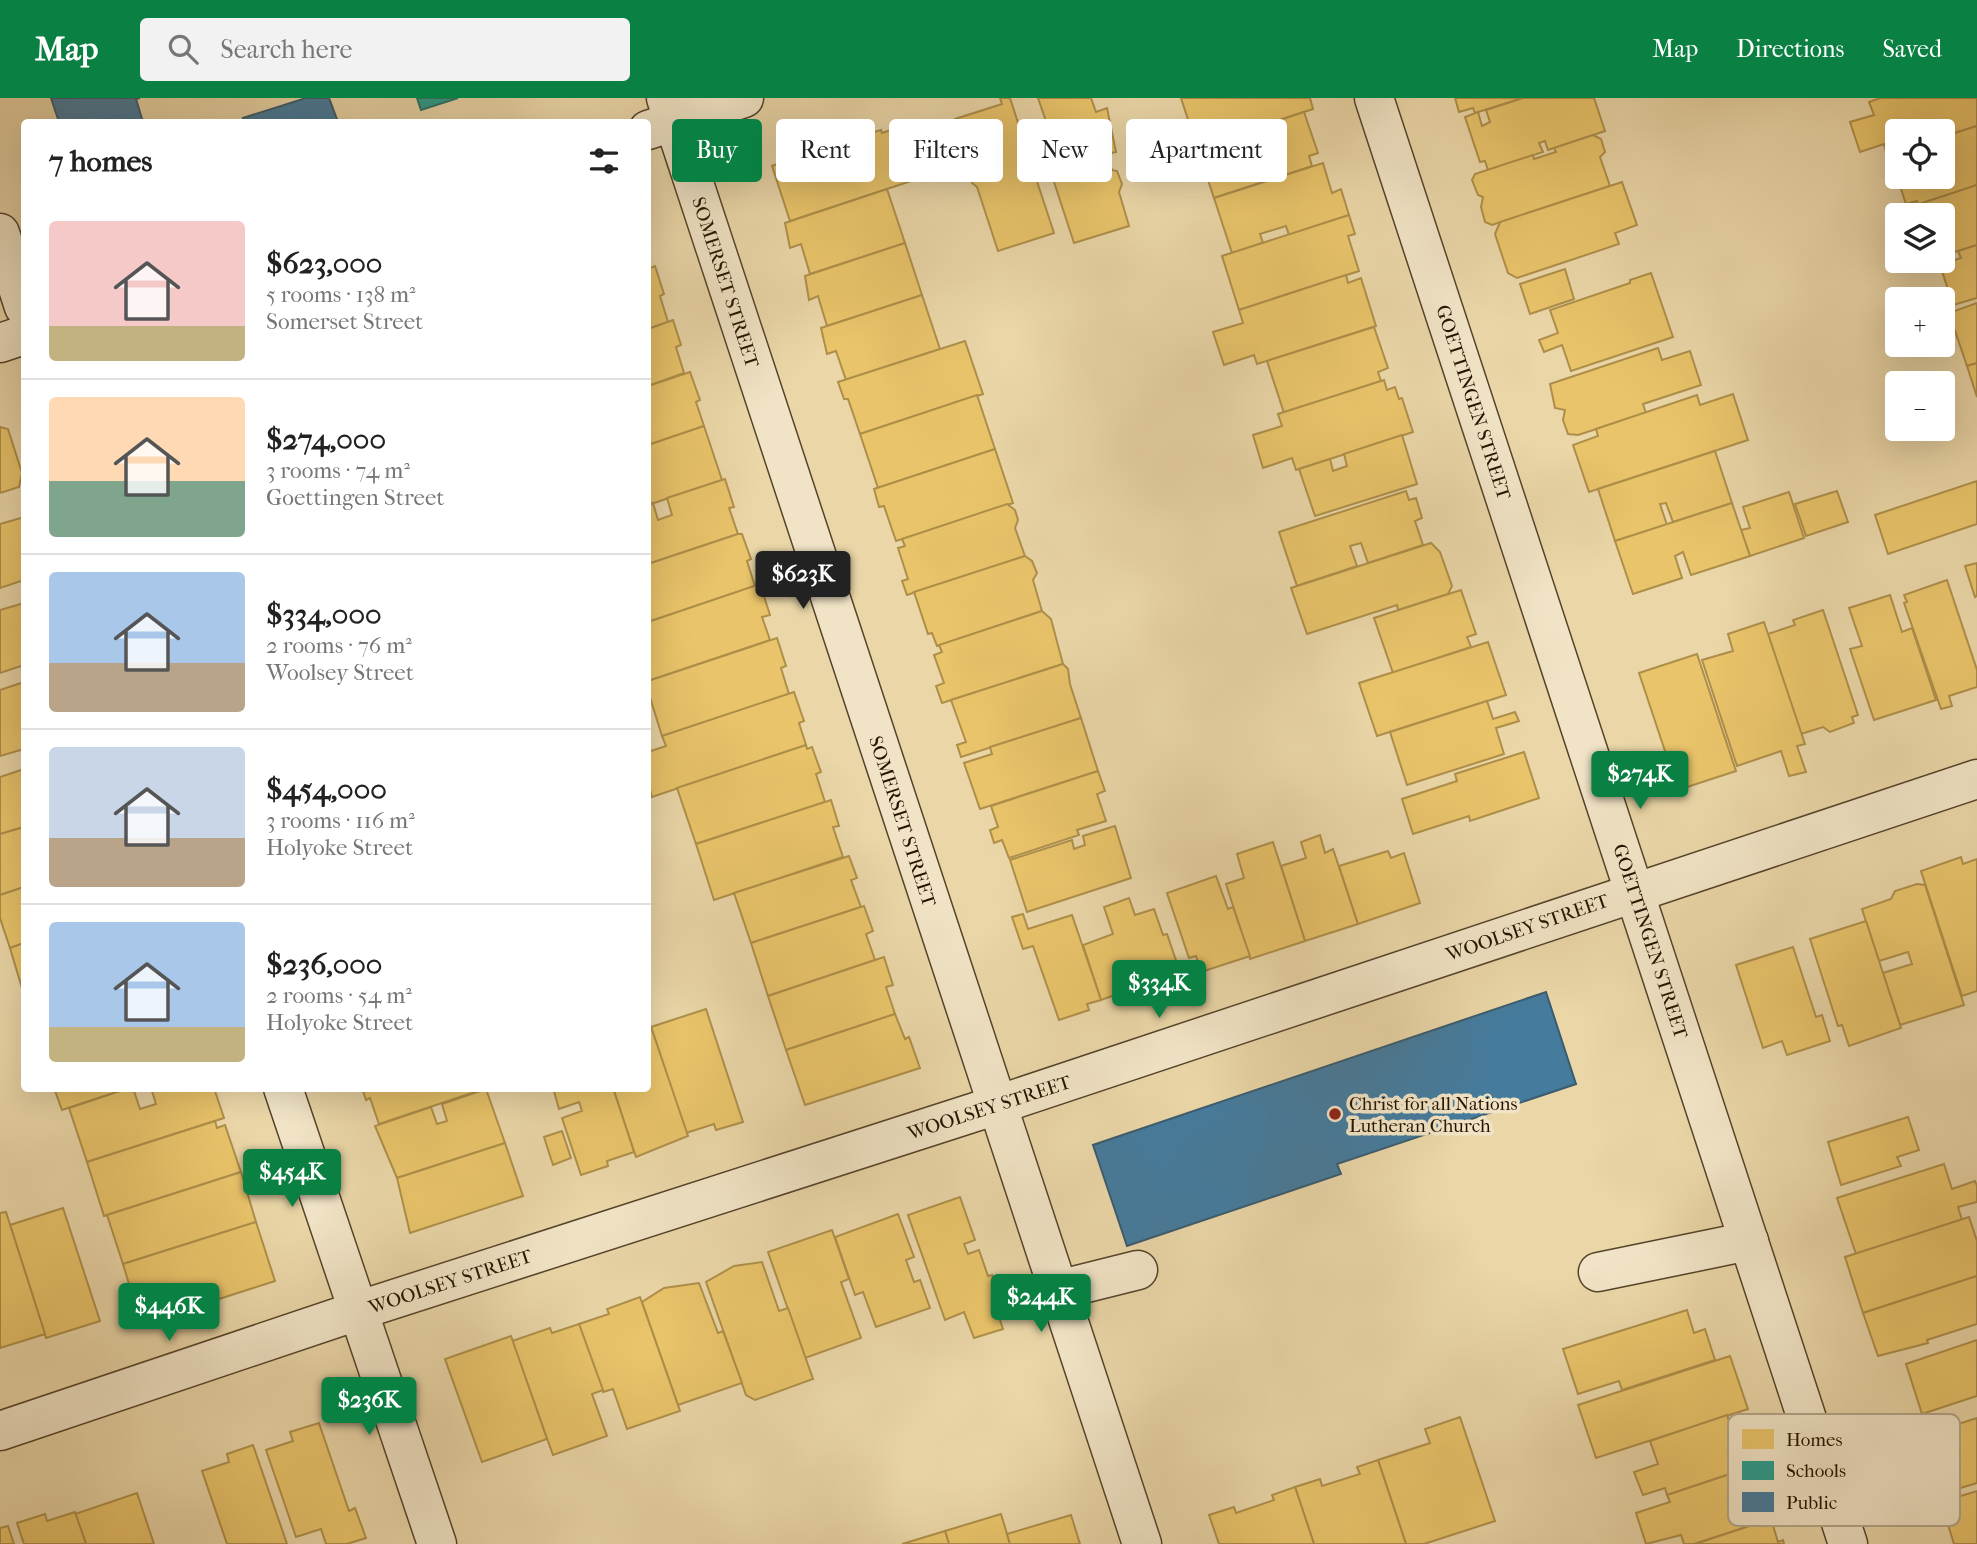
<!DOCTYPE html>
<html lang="en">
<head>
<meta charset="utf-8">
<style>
  :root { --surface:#fff; --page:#f2f2f2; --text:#222; --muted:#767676; --line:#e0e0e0; --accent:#0b8043 }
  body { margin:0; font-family:"IM FELL French Canon",serif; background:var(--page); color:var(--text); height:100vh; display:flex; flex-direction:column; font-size:26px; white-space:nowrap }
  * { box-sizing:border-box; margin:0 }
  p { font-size:23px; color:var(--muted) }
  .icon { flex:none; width:38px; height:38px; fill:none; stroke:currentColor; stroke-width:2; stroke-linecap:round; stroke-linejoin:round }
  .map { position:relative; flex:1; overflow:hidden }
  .sheet { position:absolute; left:21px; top:21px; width:630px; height:973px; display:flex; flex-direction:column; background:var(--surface); border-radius:7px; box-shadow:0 7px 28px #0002 }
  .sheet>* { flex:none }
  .guide { position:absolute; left:672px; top:21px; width:665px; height:63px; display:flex; gap:14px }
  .fabs { position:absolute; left:1885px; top:21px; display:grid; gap:14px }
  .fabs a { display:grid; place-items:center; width:70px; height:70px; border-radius:7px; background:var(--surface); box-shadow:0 7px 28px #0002; font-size:35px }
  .price { position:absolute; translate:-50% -60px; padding:0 16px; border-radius:7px; background:var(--accent); color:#fff; font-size:23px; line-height:46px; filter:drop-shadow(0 2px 4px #0008) }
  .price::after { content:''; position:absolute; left:50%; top:42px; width:21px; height:16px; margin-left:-10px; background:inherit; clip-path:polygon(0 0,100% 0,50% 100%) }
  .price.current { background:#222; color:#fff }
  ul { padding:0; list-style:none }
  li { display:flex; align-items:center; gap:21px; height:175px; padding:0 28px }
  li+li { border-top:2px solid var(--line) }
  li span { display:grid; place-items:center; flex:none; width:196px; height:140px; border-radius:7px; color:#555 }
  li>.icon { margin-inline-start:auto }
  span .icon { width:84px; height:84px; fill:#fffc; stroke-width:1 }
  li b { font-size:30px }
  h2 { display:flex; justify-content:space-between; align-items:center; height:84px; padding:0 28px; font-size:30px }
  .tag { padding:0 24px; border-radius:7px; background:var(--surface); box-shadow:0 7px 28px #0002; font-size:24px; line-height:63px }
  .tag.current { background:var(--accent); color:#fff }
  header { display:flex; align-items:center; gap:42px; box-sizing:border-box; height:98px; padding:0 35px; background:var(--accent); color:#fff }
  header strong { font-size:33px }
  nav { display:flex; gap:38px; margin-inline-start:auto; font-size:24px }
  .search { width:490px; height:63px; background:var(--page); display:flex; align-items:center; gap:18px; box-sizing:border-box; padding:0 24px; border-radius:7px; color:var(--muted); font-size:26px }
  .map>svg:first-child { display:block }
  .homes { fill:#e9c46a; stroke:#ae8f4a; stroke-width:2 }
  .schools { fill:#2a9d8f; stroke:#287464; stroke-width:2 }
  .public { fill:#457b9d; stroke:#3b5c6e; stroke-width:2 }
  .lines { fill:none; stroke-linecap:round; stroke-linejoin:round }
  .minor-casing { stroke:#55442a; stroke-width:41 }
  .minor { stroke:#f1e4c6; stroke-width:38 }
  .poi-dot { fill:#8f2418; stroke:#f1e4c6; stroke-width:2.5 }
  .labels { text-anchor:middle; stroke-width:7; stroke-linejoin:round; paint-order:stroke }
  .street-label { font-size:19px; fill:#231401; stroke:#f1e4c6 }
  .poi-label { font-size:19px; fill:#231401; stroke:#f1e4c6; text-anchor:start }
  .key { fill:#f1e4c6; stroke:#b3a68b; stroke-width:2 }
  .key-label { font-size:19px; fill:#231401 }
</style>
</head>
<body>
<header>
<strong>Map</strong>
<div class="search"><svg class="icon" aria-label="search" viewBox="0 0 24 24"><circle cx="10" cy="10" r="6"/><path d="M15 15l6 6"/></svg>Search here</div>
<nav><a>Map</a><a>Directions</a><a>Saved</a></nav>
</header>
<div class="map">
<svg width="1977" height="1446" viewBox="0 0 1977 1446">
  <rect width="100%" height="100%" fill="#ead6a7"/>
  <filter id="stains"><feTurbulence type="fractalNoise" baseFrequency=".00286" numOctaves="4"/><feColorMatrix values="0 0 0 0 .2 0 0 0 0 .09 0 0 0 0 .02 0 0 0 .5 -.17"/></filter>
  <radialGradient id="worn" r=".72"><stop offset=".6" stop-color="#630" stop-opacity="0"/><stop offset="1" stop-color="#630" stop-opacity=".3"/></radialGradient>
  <g class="homes">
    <path d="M1000,0H1010L1023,40H1029L1034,55L1030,62L1054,135L998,153L977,89L972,85L965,65L966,56L955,21L1002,6Z"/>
    <path d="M1038,0H1091L1096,14L1107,10L1116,54L1107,56L1112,72L1117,73L1122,86L1119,94L1129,128L1074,145L1037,32L1048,29Z"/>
    <path d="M1181,0H1310L1313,11L1197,49Z"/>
    <path d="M1455,0H1523L1475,15L1473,10L1459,14Z"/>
    <path d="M1523,0H1594L1605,33L1548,52L1545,43L1539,45L1543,54L1488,72L1485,63L1480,64L1465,19L1478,14L1482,28L1490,24L1486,12Z"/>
    <path d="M1880,0H1977V28L1942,39V33H1897V54L1887,57L1884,46L1860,54L1850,24L1874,17L1869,4Z"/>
    <path d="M1304,14L1318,55L1309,58L1312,68L1214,100L1197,49Z"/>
    <path d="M1977,28V87L1918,107L1917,103L1906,106L1897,79H1942V39Z"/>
    <path d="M897,30L914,82L790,123L772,68L828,49L834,65L843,62L837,45L881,32L882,35Z"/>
    <path d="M1593,37L1601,41L1605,54L1600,59L1610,88L1492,127L1485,124L1481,109L1483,99L1478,97L1472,82L1475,76L1533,57L1534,61L1556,54L1554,50Z"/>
    <path d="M1897,54V78L1889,56Z"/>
    <path d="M1323,65L1332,95L1341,91L1349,117L1289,137L1286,128L1260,136L1263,145L1232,155L1214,100Z"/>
    <path d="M1622,84L1637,127L1615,135L1619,146L1517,180L1508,175L1495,136L1500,124Z"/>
    <path d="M1977,87V147L1942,158V117H1916L1913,108Z"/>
    <path d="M887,91L905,145L810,176L801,146L790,150L785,125Z"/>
    <path d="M1349,117L1355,136L1348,138L1359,173L1239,212L1222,158Z"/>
    <path d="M905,145L922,197L827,228L818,198L809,202L805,178Z"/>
    <path d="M1977,147V200L1953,207L1940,167L1961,160L1958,153Z"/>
    <path d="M655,168L664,196L660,198L668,224L648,231V171Z"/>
    <path d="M1565,171L1574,201L1530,216L1520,186Z"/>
    <path d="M1651,175L1673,239L1571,273L1562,247L1544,254L1539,242L1558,235L1550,212L1630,185V182Z"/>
    <path d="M1346,177L1348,185L1361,180L1376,228L1257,266L1254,257L1224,267L1213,234L1243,225L1239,212Z"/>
    <path d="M922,197L940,251L846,282L836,253L827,256L821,230Z"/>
    <path d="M1977,205V265L1967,268L1949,215Z"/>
    <path d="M673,222L681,247L676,249L684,275L648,288V231Z"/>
    <path d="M1374,229L1388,270L1378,274L1381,283L1284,315L1267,263Z"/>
    <path d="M965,243L983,296L860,336L848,301H844L838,284Z"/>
    <path d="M1658,250L1662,262L1690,253L1701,287L1643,306L1646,315L1578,337L1568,336L1563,322L1565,312L1555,310L1550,286Z"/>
    <path d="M1977,265V299L1967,268Z"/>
    <path d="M690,274L700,302L696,304L704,328L648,347V288Z"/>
    <path d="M1384,282L1387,292L1395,289L1399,301L1402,300L1413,334L1296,372L1292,360L1263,370L1253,337L1282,328L1278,316Z"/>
    <path d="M1733,296L1748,342L1589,394L1573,347L1598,338L1596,331L1697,297L1700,307Z"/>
    <path d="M977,297L995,351L878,390L860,336Z"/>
    <path d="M704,328L722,382L648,407V347Z"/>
    <path d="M0,329L8,331L22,375L19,389L0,395Z"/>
    <path d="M1402,337L1417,386L1315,418L1299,371L1330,361L1333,373L1347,368L1344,356Z"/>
    <path d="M995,351L1013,405L896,443L884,408L879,409L874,391Z"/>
    <path d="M1715,353L1732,405L1673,424L1666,405L1660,406L1667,427L1615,443L1598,391Z"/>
    <path d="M725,381L734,409L729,410L738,436L648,466V407L653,405L658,422L672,417L667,400Z"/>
    <path d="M1977,383V426L1888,456L1875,417Z"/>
    <path d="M1406,393L1409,402L1416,400L1422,420L1415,423L1423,447L1368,465L1361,445L1350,448L1357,468L1297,488L1279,434Z"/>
    <path d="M1837,393L1848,424L1806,438L1795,406Z"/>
    <path d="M1789,394L1804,440L1750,458L1741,432L1750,430L1743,409Z"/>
    <path d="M1732,405L1750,458L1691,477L1683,454L1675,458L1682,480L1633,496L1615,443Z"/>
    <path d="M1007,406L1015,412L1018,422L1015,430L1025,458L907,497L902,483L908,481L898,450L905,448L902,441Z"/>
    <path d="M24,419V482L0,490V426Z"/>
    <path d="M738,436H742L751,461L747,463L755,488L648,524V466Z"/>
    <path d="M1431,445L1440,454L1452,488L1448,496L1398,512L1397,507L1307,536L1291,490Z"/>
    <path d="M1025,458L1032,463L1037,475L1033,482L1042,513L937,548L932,535L928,536L914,494Z"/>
    <path d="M1977,465V498L1975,499L1965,468Z"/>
    <path d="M1947,482L1977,572V589L1949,598L1952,608L1941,611L1904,505L1907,504L1904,497Z"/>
    <path d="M760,486L770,517L762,519L770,542L648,583V524Z"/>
    <path d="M1461,492L1476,536L1467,539L1471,549L1393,575L1374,520Z"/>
    <path d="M1890,497L1902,534L1912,530L1936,602L1874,622L1850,551L1862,548L1849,510Z"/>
    <path d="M24,505V567L0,575V512Z"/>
    <path d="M1823,512L1858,617L1852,619L1854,625L1830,634L1823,629L1801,636L1768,536L1795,527L1793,522Z"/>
    <path d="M1042,513L1051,521L1063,566L942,605L936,588L944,585L934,557L942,554L939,547Z"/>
    <path d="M1764,524L1805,646L1797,648L1806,674L1789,678L1781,653L1737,668L1702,562L1733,553L1728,536Z"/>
    <path d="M777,540L786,568L781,570L789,596L662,638L648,593V583Z"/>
    <path d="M1488,544L1506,597L1377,638L1359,585Z"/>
    <path d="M1697,556L1736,673L1678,692L1639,575Z"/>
    <path d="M1063,566L1068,571L1070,586L1081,620L961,659L957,647L966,644L951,602Z"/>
    <path d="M24,584V651L0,658V592Z"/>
    <path d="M794,594L804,623L799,625L806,647L652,699L648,685V654L666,648L662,638Z"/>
    <path d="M1487,603L1493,621L1515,614L1519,623L1496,630L1504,656L1407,687L1390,634Z"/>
    <path d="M1081,620L1098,673L980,711L964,665L992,656L990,649Z"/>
    <path d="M806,647L807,651L812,649L821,674L816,676L825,704L696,746L677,690Z"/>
    <path d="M1524,654L1539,700L1470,723L1469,718L1413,736L1402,701L1457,683L1455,676Z"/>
    <path d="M24,671V729L0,736V679Z"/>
    <path d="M1098,673L1105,693L1097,696L1106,723L1077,732L1079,737L1009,760L1002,742L994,745L990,732L998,729L991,708Z"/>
    <path d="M831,702L839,728L833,729L843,759L714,802L696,746Z"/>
    <path d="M1115,728L1131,780L1027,814L1010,762L1072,742L1074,751L1085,747L1083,738Z"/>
    <path d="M24,729V789L0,797V736Z"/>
    <path d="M1320,737L1325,755L1333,751L1358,826L1305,843L1281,768L1306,760L1301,744Z"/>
    <path d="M1273,744L1305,843L1250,861L1226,786L1244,780L1237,756Z"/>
    <path d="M1388,753L1391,760L1404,755L1420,805L1358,826L1339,768Z"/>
    <path d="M849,758L857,780L851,782L861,809L751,845L734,795Z"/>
    <path d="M1961,759L1963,766L1977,761V893L1962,898L1921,773Z"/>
    <path d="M1216,778L1228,811L1233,809L1250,858L1201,874L1196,858L1189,860L1167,795Z"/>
    <path d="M1917,786L1925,787L1964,907L1900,927L1883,875L1912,866L1908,854L1879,863L1862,811L1891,801L1895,793Z"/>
    <path d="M24,789V845L10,850L0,820V797Z"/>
    <path d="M1129,800L1135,817L1154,811L1163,837L1167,836L1183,883L1152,894L1149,885L1101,902L1083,847L1113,836L1104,809Z"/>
    <path d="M864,808L873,833L866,836L875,862L768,898L751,845Z"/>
    <path d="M1023,816L1028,831L1072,817L1101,902L1087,906L1089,912L1059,922L1033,848L1023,851L1012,819Z"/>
    <path d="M1866,823L1901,930L1849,948L1842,927L1838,928L1810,841Z"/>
    <path d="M24,845V897L10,850Z"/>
    <path d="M1793,849L1816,919L1822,917L1830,943L1787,957L1782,943L1763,950L1736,867Z"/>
    <path d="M884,859L893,887L886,889L895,916L786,952L768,898Z"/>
    <path d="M706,911L743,1024L716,1032L714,1026L686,1035L651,929Z"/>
    <path d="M895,916L905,941L909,939L920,970L805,1007L786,952Z"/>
    <path d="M651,929L688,1038L636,1059L613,990H648V930Z"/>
    <path d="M54,990H129L62,1012Z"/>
    <path d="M129,990H133L140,1011L156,1006L151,990H214L224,1020L87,1064L69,1010Z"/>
    <path d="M362,990H487L379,1026L370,1000L366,1002Z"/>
    <path d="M553,990H613L634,1054L607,1063L608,1068L581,1077L562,1020L582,1013L579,1004L559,1011Z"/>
    <path d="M486,991L505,1045L397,1080L375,1028L431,1009L437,1026L447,1023L442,1006Z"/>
    <path d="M1908,1019L1919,1052L1897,1059L1901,1068L1841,1087L1828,1044Z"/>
    <path d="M215,1023L217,1030L225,1027L241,1074L104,1118L87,1064Z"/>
    <path d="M562,1033L571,1060L553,1067L544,1039Z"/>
    <path d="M505,1045L523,1098L410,1135L397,1080Z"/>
    <path d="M1944,1066L1952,1091L1975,1083L1977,1088V1104L1958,1109L1962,1122L1856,1156L1837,1100Z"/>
    <path d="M241,1074L256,1124L123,1166L107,1117Z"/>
    <path d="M960,1099L975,1142L964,1146L968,1156L979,1152L988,1178L992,1177L1000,1202L994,1204L1003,1231L974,1240L964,1214L945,1222L908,1117Z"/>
    <path d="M63,1110L100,1223L46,1240L10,1127Z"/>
    <path d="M6,1114L45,1236L0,1250V1115Z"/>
    <path d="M898,1116L914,1159L906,1162L914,1184L920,1182L930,1210L876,1229L863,1194L855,1197L835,1139Z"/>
    <path d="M1969,1119L1977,1143V1178L1863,1215L1845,1159Z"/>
    <path d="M256,1124L275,1183L141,1226L123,1166Z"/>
    <path d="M832,1132L849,1181L841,1184L861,1240L805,1260L768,1154Z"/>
    <path d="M762,1164L779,1213L788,1210L813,1281L755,1302L746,1297L706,1184L734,1168Z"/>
    <path d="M1977,1178V1226L1927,1242L1928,1245L1878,1258L1863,1215Z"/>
    <path d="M699,1185L718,1235L723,1233L742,1285L678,1307L642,1204L664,1190Z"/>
    <path d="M640,1199L680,1313L627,1331L613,1291L603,1294L579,1226L609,1216L607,1211Z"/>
    <path d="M1687,1212L1694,1235L1705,1231L1715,1262L1622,1292L1619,1283L1578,1296L1563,1251Z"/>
    <path d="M579,1226L603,1292L592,1296L607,1338L553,1357L512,1243L550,1230L552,1235Z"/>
    <path d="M511,1238L547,1341L482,1364L445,1261Z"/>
    <path d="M1977,1242V1298L1922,1316L1906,1266Z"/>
    <path d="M1730,1258L1748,1311L1596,1360L1578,1307Z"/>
    <path d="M1727,1317L1732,1332L1741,1329L1744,1338L1747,1337L1757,1367L1667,1397L1665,1390L1643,1397L1634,1374L1658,1366L1650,1343Z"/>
    <path d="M1460,1319L1495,1423L1424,1446H1406L1378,1362L1430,1345L1425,1331Z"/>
    <path d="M1977,1320V1385L1954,1392L1945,1368L1941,1369L1930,1335Z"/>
    <path d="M319,1325L349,1413L355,1410L366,1440L347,1446H326L321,1431L296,1439L266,1352L293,1343L290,1334Z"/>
    <path d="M253,1347L287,1446H227L202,1373L229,1364L227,1356Z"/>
    <path d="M1378,1362L1406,1446H1314L1295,1389L1320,1381L1322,1388L1360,1376L1357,1369Z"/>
    <path d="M1745,1371L1749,1384L1758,1382L1761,1391L1765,1390L1774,1420L1694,1446H1684L1681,1437L1646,1446L1636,1415L1670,1404L1667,1397Z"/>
    <path d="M1295,1389L1314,1446H1219L1209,1417L1234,1409L1236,1415L1274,1402L1272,1397Z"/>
    <path d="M1977,1393V1446H1954L1941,1404Z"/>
    <path d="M137,1395L154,1446H86L75,1416Z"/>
    <path d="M75,1414L86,1446H24L17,1425L45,1416L47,1423Z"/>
    <path d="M1001,1416L1010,1446H949L945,1433Z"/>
    <path d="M1071,1417L1080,1446H1010L1007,1436Z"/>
    <path d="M1771,1421L1778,1444L1783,1442L1784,1446H1695Z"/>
    <path d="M8,1428L14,1446H0V1430Z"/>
    <path d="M945,1433L949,1446H902Z"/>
  </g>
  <path class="schools" d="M417,0H458L421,12Z"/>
  <g class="public">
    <path d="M51,0H140L136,1L143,24H59Z"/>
    <path d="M306,0H329L338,24H244L243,20Z"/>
    <path d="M1546,894L1576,986L1337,1066L1341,1076L1127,1148L1093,1047Z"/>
  </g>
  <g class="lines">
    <g class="minor-casing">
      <g id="minor">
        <path d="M666,0L1142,1446"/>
        <path d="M1374,0L1848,1446"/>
        <path d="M648,32L744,0"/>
        <path d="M0,135L24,209"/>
        <path d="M0,245L24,237"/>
        <path d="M283,990L437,1446"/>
        <path d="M1598,1174L1749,1143"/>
        <path d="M1058,1192L1138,1172"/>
        <path d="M0,1333L357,1213L997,1007L1977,681"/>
      </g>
    </g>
    <use href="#minor" class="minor"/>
  </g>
  <circle class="poi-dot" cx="1335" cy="1016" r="7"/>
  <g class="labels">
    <g class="street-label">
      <text transform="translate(726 184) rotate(72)" y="7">SOMERSET STREET</text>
      <text transform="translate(1474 304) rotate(72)" y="7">GOETTINGEN STREET</text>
      <text transform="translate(903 723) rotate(72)" y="7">SOMERSET STREET</text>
      <text transform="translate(1527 829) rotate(-19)" y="7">WOOLSEY STREET</text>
      <text transform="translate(1651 843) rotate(72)" y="7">GOETTINGEN STREET</text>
      <text transform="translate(989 1009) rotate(-18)" y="7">WOOLSEY STREET</text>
      <text transform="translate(450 1183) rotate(-18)" y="7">WOOLSEY STREET</text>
    </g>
    <g class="poi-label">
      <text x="1349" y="1012">Christ for all Nations<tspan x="1349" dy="22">Lutheran Church</tspan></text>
    </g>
  </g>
  <rect x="1728" y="1316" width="232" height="112" rx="10" class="key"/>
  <rect x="1742" y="1331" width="32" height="20" fill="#e9c46a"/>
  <rect x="1742" y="1363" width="32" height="19" fill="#2a9d8f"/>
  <rect x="1742" y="1394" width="32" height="20" fill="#457b9d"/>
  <g class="key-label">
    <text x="1786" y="1348">Homes</text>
    <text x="1786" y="1379">Schools</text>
    <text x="1786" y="1411">Public</text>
  </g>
  <rect width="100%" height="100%" filter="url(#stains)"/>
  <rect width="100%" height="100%" fill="url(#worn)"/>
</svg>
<div class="fabs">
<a><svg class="icon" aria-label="locate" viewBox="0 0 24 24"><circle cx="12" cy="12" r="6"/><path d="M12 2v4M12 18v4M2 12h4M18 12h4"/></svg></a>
<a><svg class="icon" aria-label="layers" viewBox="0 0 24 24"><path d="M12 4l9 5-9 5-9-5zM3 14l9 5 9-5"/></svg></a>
<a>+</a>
<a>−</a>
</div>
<b class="price current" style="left:803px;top:513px">$623K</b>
<b class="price" style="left:1640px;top:713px">$274K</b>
<b class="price" style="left:1159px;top:922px">$334K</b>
<b class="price" style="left:292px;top:1111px">$454K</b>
<b class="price" style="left:1041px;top:1236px">$244K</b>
<b class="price" style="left:169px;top:1245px">$446K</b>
<b class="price" style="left:369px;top:1339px">$236K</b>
<div class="guide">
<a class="tag current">Buy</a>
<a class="tag">Rent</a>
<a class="tag">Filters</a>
<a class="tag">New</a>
<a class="tag">Apartment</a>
</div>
<section class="sheet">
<h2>7 homes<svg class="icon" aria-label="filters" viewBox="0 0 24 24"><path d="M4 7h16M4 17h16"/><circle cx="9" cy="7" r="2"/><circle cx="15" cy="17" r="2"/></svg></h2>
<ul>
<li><span style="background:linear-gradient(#f6c9c9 75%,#c2b280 0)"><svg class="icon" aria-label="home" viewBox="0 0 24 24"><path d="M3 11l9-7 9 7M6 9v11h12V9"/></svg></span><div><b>$623,000</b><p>5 rooms · 138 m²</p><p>Somerset Street</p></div></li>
<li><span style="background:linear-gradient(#ffd9b3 60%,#7fa58c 0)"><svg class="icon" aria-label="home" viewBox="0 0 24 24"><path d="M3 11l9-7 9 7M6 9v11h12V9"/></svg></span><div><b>$274,000</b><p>3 rooms · 74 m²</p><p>Goettingen Street</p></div></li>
<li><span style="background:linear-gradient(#a9c7e8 65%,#b9a48a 0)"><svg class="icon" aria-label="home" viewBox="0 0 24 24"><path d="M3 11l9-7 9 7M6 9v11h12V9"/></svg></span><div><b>$334,000</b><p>2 rooms · 76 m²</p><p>Woolsey Street</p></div></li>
<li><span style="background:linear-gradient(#c9d6e8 65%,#b9a48a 0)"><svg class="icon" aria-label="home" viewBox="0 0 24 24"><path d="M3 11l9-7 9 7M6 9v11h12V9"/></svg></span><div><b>$454,000</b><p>3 rooms · 116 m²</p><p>Holyoke Street</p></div></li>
<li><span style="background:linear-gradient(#a9c7e8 75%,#c2b280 0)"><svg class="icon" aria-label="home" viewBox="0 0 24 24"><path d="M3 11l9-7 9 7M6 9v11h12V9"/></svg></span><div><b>$236,000</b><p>2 rooms · 54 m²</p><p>Holyoke Street</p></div></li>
</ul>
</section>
</div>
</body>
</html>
